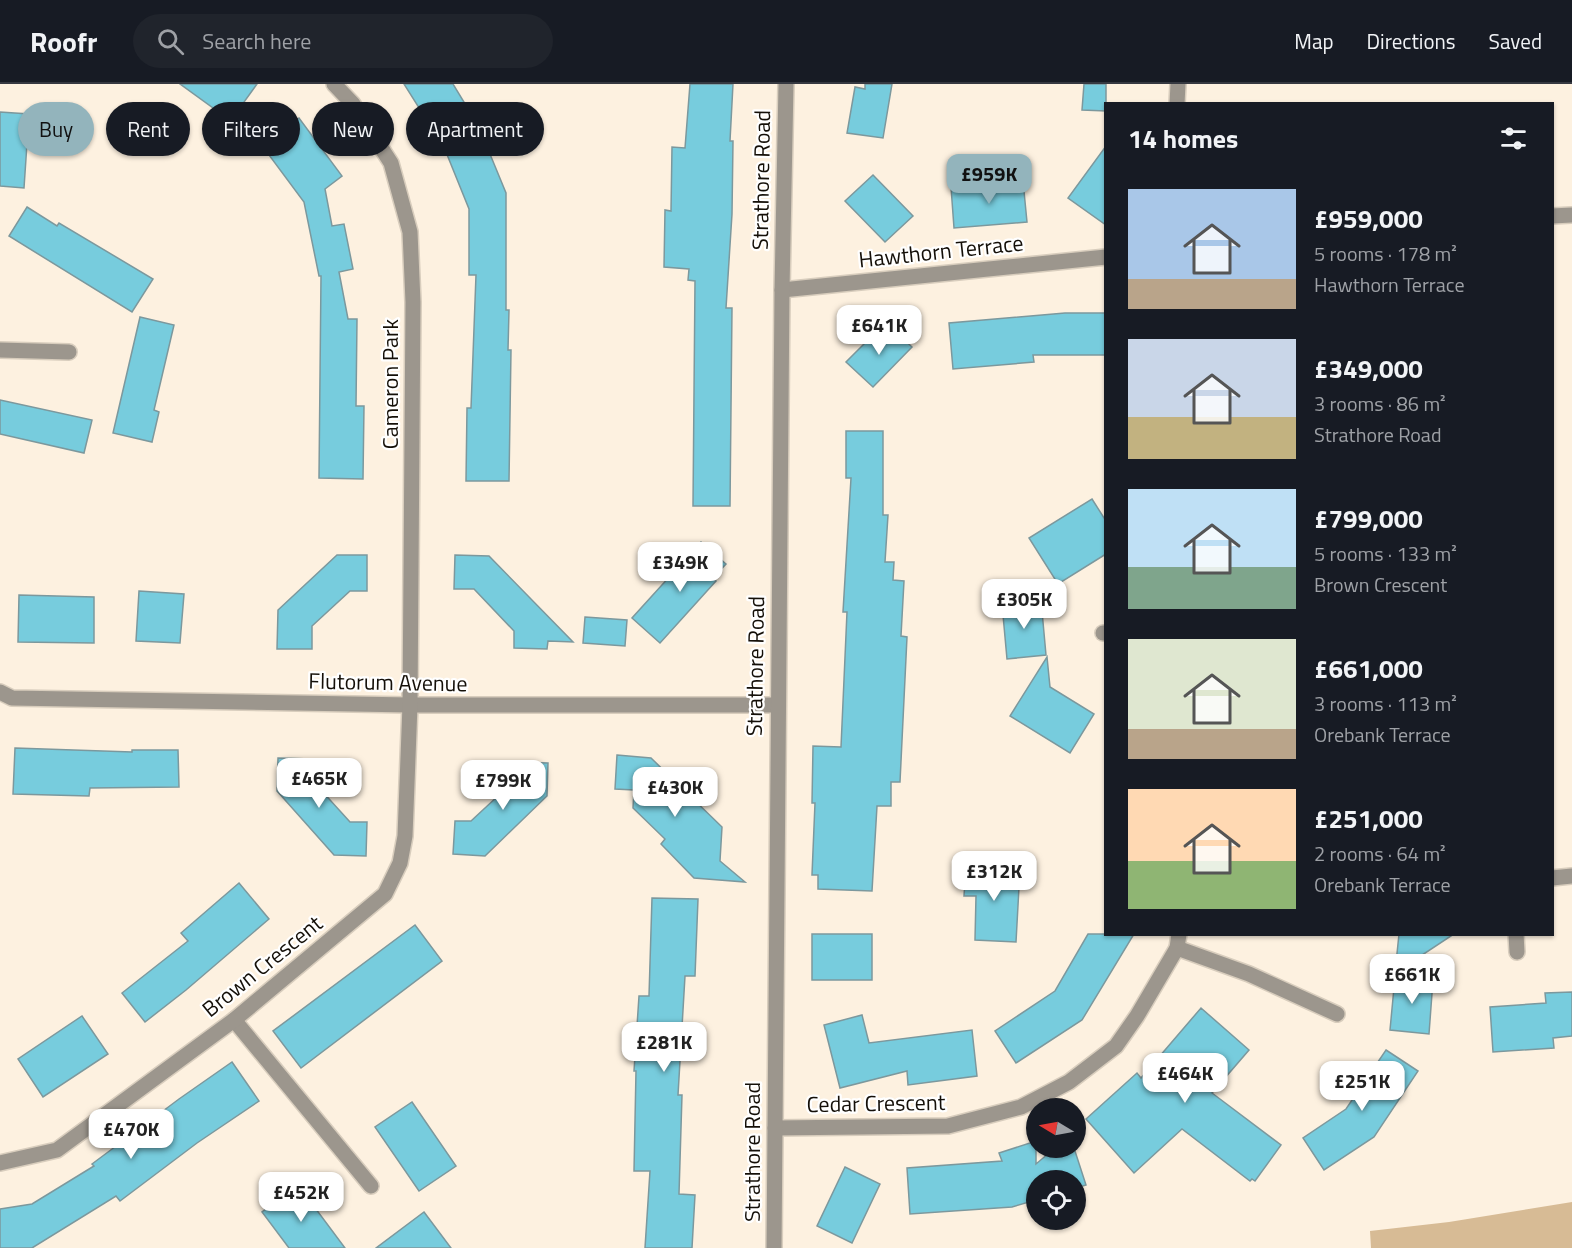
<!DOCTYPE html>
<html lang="en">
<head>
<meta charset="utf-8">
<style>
  :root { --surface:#171b24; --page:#20242c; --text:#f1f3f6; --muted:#9ea1a6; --line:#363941; --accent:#93b4bc }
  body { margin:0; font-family:"Titillium Web",sans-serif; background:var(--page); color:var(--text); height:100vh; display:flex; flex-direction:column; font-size:22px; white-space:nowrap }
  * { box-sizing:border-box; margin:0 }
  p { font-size:20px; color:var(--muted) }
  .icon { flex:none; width:33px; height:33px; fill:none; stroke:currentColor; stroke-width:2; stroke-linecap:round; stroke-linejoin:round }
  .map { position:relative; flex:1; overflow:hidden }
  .drawer { position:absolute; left:1104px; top:18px; width:450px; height:834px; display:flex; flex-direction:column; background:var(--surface); border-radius:0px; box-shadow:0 2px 4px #0004 }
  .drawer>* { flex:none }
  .banner { position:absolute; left:18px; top:18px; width:570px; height:54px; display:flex; gap:12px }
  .needle { width:39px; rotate:280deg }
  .controls { position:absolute; left:1026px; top:1014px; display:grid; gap:12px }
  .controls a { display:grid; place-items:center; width:60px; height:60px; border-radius:50%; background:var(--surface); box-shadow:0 2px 4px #0004; font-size:30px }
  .price { position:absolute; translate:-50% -51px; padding:0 14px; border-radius:12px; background:#fff; color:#222; font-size:20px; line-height:39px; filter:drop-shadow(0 2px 3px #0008) }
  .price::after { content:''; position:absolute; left:50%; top:36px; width:18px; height:14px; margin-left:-9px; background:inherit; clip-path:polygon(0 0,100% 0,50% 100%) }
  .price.active { background:var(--accent); color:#111 }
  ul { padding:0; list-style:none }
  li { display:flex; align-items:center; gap:18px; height:150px; padding:0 24px }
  li span { display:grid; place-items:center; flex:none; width:168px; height:120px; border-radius:0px; color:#555 }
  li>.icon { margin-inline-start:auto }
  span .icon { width:72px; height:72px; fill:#fffc; stroke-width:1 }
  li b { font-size:26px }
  h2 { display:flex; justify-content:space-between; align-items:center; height:72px; padding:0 24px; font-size:26px }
  .tag { padding:0 21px; border-radius:27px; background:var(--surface); box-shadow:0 2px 4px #0004; font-size:21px; line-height:54px }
  .tag.active { background:var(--accent); color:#111 }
  header { display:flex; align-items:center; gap:36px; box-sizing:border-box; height:84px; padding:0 30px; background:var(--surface); border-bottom:2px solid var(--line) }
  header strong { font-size:28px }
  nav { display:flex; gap:33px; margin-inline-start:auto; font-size:21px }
  .search { width:420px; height:54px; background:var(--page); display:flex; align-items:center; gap:15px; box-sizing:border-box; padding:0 21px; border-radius:33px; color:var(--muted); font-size:22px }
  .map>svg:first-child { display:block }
  .green { fill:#d7bb95 }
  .building { fill:#7cd; stroke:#7c989d; stroke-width:1.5 }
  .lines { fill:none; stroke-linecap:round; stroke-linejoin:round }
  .minor-casing { stroke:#d8cdbd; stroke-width:18 }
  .minor { stroke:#9c968d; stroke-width:15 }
  .labels { text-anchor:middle; stroke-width:4.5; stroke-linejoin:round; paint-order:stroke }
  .street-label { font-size:22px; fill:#140f08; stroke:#fff }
</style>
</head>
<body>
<header>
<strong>Roofr</strong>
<div class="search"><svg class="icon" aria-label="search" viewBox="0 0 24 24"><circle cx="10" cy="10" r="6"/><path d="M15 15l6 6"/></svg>Search here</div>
<nav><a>Map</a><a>Directions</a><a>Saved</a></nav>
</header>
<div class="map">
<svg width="1572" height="1164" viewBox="0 0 1572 1164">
  <rect width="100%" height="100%" fill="#fdf1e0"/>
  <path class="green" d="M1572,1118V1164H1371L1370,1147L1449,1138Z"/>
  <g class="building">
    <path d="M180,0H257L244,18L282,46L299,34L342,92L325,105L332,142L344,140L353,185L339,188L348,235H357L356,322H364L363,395L319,394L321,192H319L304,118L237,28L231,37Z"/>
    <path d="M404,0H453L478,41L506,109V226H509L508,266H511L509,397H466L467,324H471L476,191H469V125L431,31L426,35Z"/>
    <path d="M690,0H733L730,57H733L732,130L726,224H732L730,422H693L695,197L688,196L689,185L664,183L665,126L671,127L672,63L685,64Z"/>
    <path d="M865,0H892L883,54L847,49L855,3L865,5Z"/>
    <path d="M1084,0H1106V27L1082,26Z"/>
    <path d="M0,28L29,30L24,104L0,102Z"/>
    <path d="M1106,62V141L1068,114Z"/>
    <path d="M873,91L913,132L885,158L845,117Z"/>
    <path d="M1023,97L1027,138L954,144L951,103Z"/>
    <path d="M27,123L57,142L59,139L153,195L132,228L9,152Z"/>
    <path d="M1065,229H1106V271H1033L1034,278L953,285L949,239Z"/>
    <path d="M140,233L174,241L154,326L159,328L152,358L113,349Z"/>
    <path d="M878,246L887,255L895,247L912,263L873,303L846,278Z"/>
    <path d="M0,316L92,336L84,369L0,350Z"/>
    <path d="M846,347H883V431H888L885,478H894L893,496L904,497L901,552L907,553L900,698H891V722H877L872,807L818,805V791H812L815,719H812L813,662L841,663L847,528H843L851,394H846Z"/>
    <path d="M1092,415L1106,437V470L1058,500L1029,454Z"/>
    <path d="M701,458L726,480L713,494L716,497L660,559L632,534Z"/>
    <path d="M337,471H367V507H350L312,542V565H277L278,526Z"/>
    <path d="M455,471L489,472L573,558L548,557L547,565L514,564V547L474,505H454Z"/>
    <path d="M139,507L184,510L180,559L136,557Z"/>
    <path d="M19,511L94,513V559L18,558Z"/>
    <path d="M1041,516L1046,571L1007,575L1002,520Z"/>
    <path d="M585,533L627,536L625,562L583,559Z"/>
    <path d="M1047,573L1050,603L1094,630L1070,669L1010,632Z"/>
    <path d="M15,664L132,668V666H178L179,703L90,704L89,712L13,710Z"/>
    <path d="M617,671L651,674L722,743L720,777L745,798L694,794L661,760L665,755L633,724L634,706L615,705Z"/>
    <path d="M278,674L312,675L311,695L350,738H367L366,772L334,771L277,707Z"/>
    <path d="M514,678L548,679L547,712L485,772L453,770L455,737H471L513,698Z"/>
    <path d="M966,782L1020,785L1016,858L975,856L976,812H964Z"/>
    <path d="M239,799L269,835L186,906L145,938L122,909L188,857L181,849Z"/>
    <path d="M652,814L698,815L695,892H685L678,1011H682L679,1110L695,1111L692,1164H645L650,1087H634L636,987H634L639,912H649Z"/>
    <path d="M415,841L442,877L301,984L273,947Z"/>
    <rect x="812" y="850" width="60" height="46"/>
    <path d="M1088,850H1134L1082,936L1016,979L995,947L1055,907Z"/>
    <path d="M1399,850H1454L1395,889Z"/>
    <path d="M1395,893L1433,896L1429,950L1390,946Z"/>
    <path d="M1572,908V952L1553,954L1554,964L1493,968L1490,923L1546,919L1545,909Z"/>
    <path d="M1201,924L1249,966L1212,1009L1281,1061L1255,1097L1252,1095L1250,1097L1182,1045L1134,1089L1086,1035L1137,989L1141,994Z"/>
    <path d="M862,931L869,959L972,946L977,992L908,1001L907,987L840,1004L824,941Z"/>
    <path d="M82,932L108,970L43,1013L18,975Z"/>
    <path d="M1386,966L1418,987L1374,1053L1324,1086L1303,1054L1346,1025Z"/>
    <path d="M232,978L259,1017L197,1059L120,1117L116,1112L32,1164H0V1125L32,1120L94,1082L92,1080L179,1015Z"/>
    <path d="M412,1018L456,1082L419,1107L375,1043Z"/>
    <path d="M1036,1057V1080L1055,1064H1074L1086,1101L1076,1104V1096H1036V1116L1012,1123L910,1130L907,1084L1002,1077L999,1069Z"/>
    <path d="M845,1083L880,1100L852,1159L817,1142Z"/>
    <path d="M298,1101L345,1164H289L262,1128Z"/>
    <path d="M424,1128L451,1164H376Z"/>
  </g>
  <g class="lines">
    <g class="minor-casing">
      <g id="minor">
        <path d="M1177,20L1178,0"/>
        <path d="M1552,132L1572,131"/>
        <path d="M782,206L1106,173"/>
        <path d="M0,266L69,268"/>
        <path d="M1103,549H1106"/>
        <path d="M0,608L12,614L410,621H778"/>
        <path d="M1552,794L1572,792"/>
        <path d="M1516,850L1517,868"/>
        <path d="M1177,864L1249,890L1337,930"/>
        <path d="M234,936L371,1102"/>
        <path d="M775,1044L948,1042L1021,1023L1069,998L1116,962L1137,932L1177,864L1179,850"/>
        <path d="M0,1079L57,1066L234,936L385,810L400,779L405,752L410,621L413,218L410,148L391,79L353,20L334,0"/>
        <path d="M774,1164L782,206L786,0"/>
      </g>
    </g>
    <use href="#minor" class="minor"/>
  </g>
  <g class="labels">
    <g class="street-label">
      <text transform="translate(761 96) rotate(-89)" y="8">Strathore Road</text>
      <text transform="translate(941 167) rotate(-6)" y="8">Hawthorn Terrace</text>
      <text transform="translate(390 300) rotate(-90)" y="8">Cameron Park</text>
      <text transform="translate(755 582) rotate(-89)" y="8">Strathore Road</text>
      <text transform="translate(388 598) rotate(1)" y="8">Flutorum Avenue</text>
      <text transform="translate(262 882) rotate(-39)" y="8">Brown Crescent</text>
      <text transform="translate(876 1019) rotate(-1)" y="8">Cedar Crescent</text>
      <text transform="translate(752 1068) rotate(-90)" y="8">Strathore Road</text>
    </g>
  </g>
</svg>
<div class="controls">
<a><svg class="needle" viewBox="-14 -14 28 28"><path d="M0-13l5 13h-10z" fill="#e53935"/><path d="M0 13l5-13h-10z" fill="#9ea1a6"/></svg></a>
<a><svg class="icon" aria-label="locate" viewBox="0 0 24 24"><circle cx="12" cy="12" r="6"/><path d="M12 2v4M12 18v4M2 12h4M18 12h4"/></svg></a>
</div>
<b class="price active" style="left:989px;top:121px">£959K</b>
<b class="price" style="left:879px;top:272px">£641K</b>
<b class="price" style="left:680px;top:509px">£349K</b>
<b class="price" style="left:1024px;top:546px">£305K</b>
<b class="price" style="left:319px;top:725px">£465K</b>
<b class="price" style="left:503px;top:727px">£799K</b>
<b class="price" style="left:675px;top:734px">£430K</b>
<b class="price" style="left:994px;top:818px">£312K</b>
<b class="price" style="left:1412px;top:921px">£661K</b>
<b class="price" style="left:664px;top:989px">£281K</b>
<b class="price" style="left:1185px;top:1020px">£464K</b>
<b class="price" style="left:1362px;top:1028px">£251K</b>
<b class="price" style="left:131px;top:1076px">£470K</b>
<b class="price" style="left:301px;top:1139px">£452K</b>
<div class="banner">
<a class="tag active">Buy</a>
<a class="tag">Rent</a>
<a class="tag">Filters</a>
<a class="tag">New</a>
<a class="tag">Apartment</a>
</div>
<section class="drawer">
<h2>14 homes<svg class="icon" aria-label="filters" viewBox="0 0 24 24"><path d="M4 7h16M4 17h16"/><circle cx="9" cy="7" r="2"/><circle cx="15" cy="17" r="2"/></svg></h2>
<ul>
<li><span style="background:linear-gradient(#a9c7e8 75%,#b9a48a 0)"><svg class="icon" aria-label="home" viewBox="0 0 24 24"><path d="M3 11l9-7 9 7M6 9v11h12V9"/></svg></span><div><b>£959,000</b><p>5 rooms · 178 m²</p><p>Hawthorn Terrace</p></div></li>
<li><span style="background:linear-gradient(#c9d6e8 65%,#c2b280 0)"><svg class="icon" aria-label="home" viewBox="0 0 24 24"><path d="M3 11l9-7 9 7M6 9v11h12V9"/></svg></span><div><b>£349,000</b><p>3 rooms · 86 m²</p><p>Strathore Road</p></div></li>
<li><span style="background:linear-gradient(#bfe0f5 65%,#7fa58c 0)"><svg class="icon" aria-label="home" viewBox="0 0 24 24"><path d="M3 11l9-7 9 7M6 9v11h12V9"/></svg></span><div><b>£799,000</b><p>5 rooms · 133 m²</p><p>Brown Crescent</p></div></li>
<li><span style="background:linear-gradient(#dfe7d0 75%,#b9a48a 0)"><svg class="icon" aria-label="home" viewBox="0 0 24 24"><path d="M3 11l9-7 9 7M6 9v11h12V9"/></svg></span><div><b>£661,000</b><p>3 rooms · 113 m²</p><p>Orebank Terrace</p></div></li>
<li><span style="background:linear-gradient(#ffd9b3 60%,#8fb573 0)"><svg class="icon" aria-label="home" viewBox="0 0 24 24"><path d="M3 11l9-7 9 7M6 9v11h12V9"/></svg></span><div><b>£251,000</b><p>2 rooms · 64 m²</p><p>Orebank Terrace</p></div></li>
</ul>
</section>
</div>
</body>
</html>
